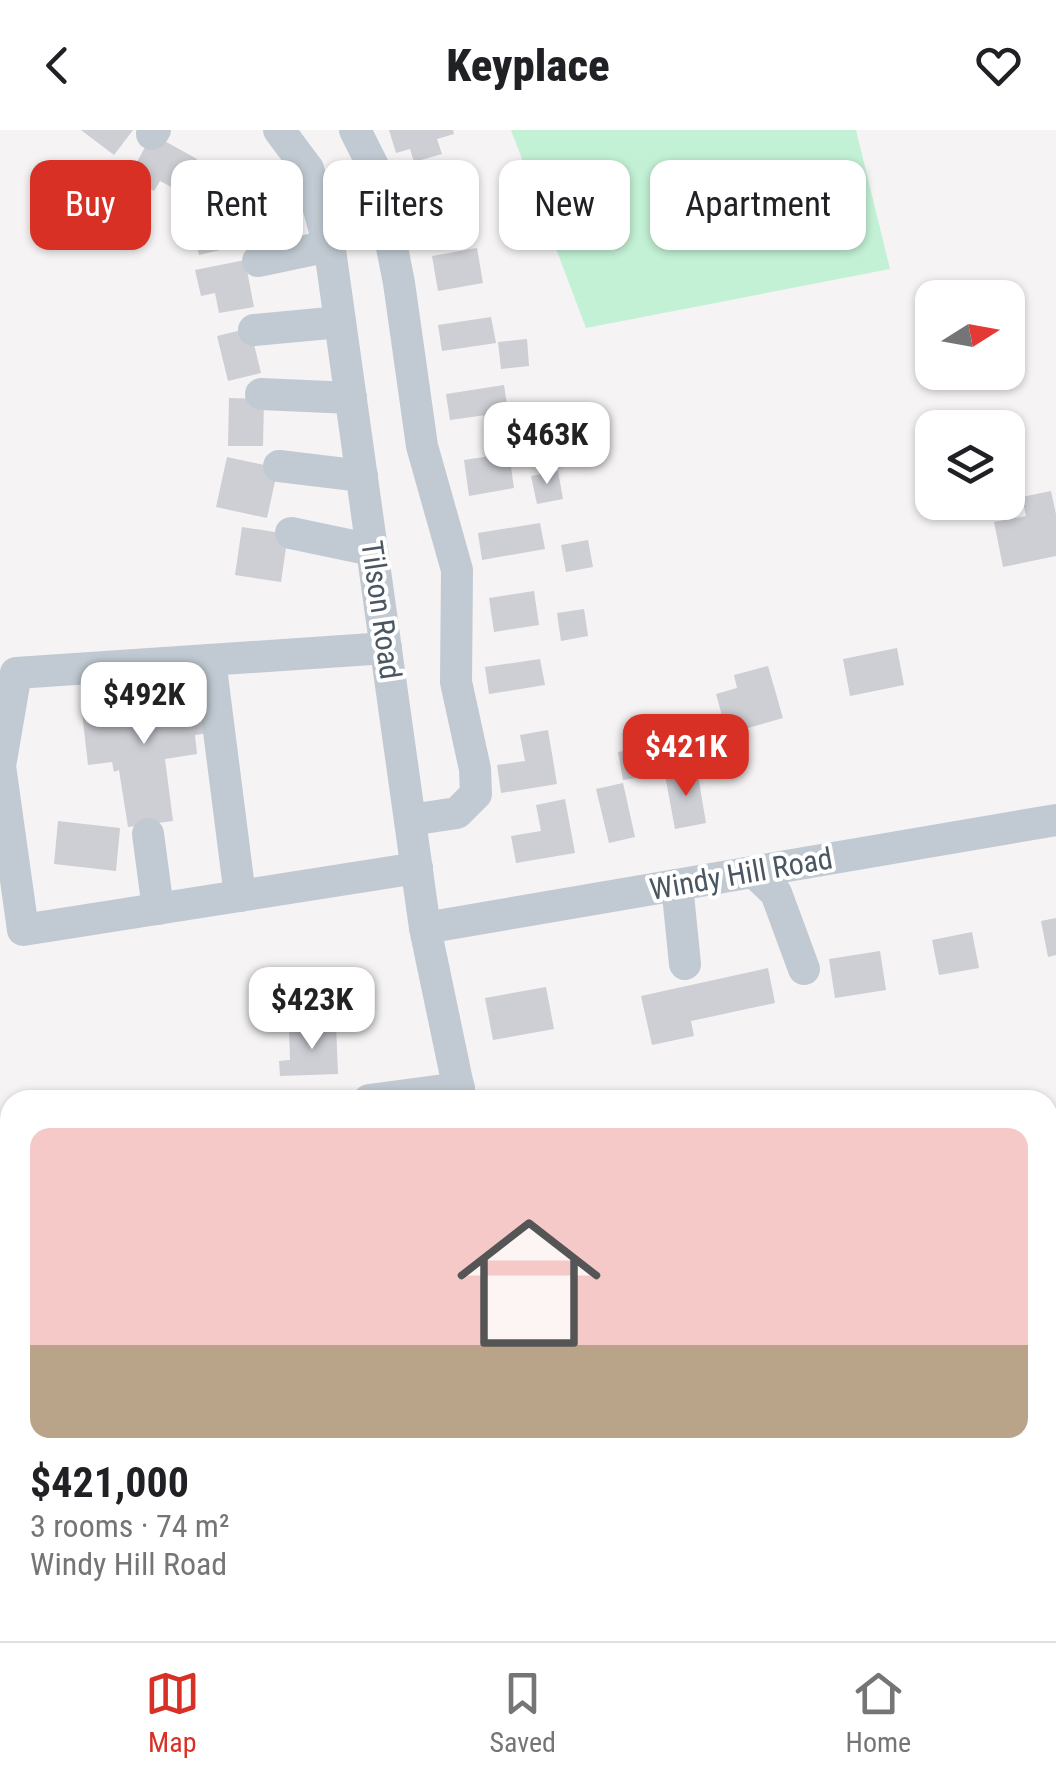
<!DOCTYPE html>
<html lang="en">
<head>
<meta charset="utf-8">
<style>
  :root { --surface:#fff; --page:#f2f2f2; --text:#202124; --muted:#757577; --line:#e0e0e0; --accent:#d93025 }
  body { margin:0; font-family:"Roboto Condensed",sans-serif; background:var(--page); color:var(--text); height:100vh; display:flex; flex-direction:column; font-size:38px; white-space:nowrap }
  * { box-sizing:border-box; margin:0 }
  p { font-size:32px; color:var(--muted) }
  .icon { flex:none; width:55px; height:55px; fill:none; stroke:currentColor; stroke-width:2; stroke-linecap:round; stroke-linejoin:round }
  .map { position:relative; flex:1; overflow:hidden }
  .panel { position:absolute; left:0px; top:960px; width:1058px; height:552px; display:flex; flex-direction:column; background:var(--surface); border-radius:30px 30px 0 0; box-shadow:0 2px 8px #0004 }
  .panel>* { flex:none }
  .banner { position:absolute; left:30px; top:30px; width:998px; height:90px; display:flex; gap:20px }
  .needle { width:65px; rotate:79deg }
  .tools { position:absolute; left:915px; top:150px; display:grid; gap:20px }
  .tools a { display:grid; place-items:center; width:110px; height:110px; border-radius:20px; background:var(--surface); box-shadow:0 2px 8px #0004; font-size:50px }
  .price { position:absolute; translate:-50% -85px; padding:0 22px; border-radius:20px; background:#fff; color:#222; font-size:32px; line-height:65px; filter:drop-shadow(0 2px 5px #0008) }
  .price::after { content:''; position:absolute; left:50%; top:60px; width:30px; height:22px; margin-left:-15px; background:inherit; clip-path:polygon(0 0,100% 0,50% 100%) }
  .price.current { background:var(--accent); color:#fff }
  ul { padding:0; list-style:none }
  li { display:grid; align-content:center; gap:20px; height:530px; padding:0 30px }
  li+li { border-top:2px solid var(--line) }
  li span { display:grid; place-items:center; height:310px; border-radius:20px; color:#555 }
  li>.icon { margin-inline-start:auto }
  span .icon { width:180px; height:180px; fill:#fffc; stroke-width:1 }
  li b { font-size:42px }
  .pill { padding:0 35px; border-radius:20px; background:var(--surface); box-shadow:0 2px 8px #0004; font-size:35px; line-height:90px }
  .pill.current { background:var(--accent); color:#fff }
  header { display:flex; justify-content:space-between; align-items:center; height:130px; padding:0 30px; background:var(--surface); font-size:45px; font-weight:800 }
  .menu { display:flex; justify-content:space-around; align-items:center; height:140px; border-top:2px solid var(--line); background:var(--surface); font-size:28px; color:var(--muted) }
  .menu a { display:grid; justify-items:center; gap:5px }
  .menu .current { color:var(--accent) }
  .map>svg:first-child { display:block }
  .green { fill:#c3f1d5 }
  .building { fill:#cdcfd5 }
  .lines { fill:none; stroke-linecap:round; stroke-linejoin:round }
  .minor { stroke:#c1cad2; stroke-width:32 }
  .labels { text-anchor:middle; stroke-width:8; stroke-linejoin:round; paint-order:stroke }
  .street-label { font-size:30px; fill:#4a5661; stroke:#fff }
</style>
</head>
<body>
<header><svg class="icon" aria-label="back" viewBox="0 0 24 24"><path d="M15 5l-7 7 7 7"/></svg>Keyplace<svg class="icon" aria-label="heart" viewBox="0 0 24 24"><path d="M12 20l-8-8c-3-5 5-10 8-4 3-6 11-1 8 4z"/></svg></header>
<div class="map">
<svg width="1056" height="1511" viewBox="0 0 1056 1511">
  <rect width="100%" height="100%" fill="#f5f3f3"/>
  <path class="green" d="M511,0H856L890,139L586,198Z"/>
  <g class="building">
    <path d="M81,0H133L114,25Z"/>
    <path d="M389,0H453L454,4L437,9L442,24L414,32L410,19L396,23Z"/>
    <path d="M152,4L197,29L179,61L160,51L154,61L129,47Z"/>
    <path d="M469,52L475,78L415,92L409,66Z"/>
    <path d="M222,67L233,117L199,125L194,105L185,108L178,77Z"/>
    <path d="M477,118L483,153L438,161L432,126Z"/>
    <path d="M245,130L254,177L219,183L215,163L201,166L195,140Z"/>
    <path d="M491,187L496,213L442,221L438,195Z"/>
    <path d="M250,198L261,243L228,251L217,206Z"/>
    <path d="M527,209L529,236L501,239L498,212Z"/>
    <path d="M504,255L508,282L450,290L446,264Z"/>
    <path d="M229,268L264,269L263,316H228Z"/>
    <path d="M541,276L545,302L518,306L514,280Z"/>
    <path d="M509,323L514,358L469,366L464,330Z"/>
    <path d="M227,327L278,338L267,388L216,377Z"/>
    <path d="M558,341L563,369L537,374L531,346Z"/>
    <path d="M1051,361L1056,384V426L1003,437L994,392L1026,386L1022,367Z"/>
    <path d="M540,393L545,419L482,430L478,403Z"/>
    <path d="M242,397L288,404L281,452L235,445Z"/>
    <path d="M588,410L593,437L566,442L561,415Z"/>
    <path d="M534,461L539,495L494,502L489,468Z"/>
    <path d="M584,479L588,506L561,511L557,483Z"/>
    <path d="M897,518L904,555L850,566L843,529Z"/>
    <path d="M540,529L545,555L489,564L485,537Z"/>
    <path d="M768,536L783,588L727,604L716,564L737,558L734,545Z"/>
    <path d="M154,560V565L187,561L190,580L205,578L209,603L195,605L197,624L165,629L173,691L128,697L119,640L114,642L112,632L88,635L82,582L104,579L103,567Z"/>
    <path d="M548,600L557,654L501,663L497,635L525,631L520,605Z"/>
    <path d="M644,618L649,646L623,650L618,622Z"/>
    <path d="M697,640L706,693L675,699L665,645Z"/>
    <path d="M623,653L635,707L609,713L596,659Z"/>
    <path d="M565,669L575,723L516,733L511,706L541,701L536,675Z"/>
    <path d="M58,691L120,698L116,741L54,734Z"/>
    <path d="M1056,788V825L1048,827L1041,791Z"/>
    <path d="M972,802L979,838L939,845L932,810Z"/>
    <path d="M880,821L886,860L835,868L829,829Z"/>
    <path d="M768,838L775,873L691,891L694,906L652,915L641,866Z"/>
    <path d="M546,857L554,899L493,910L485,868Z"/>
    <path d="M336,895L338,944L280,946L279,931L290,930L289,897Z"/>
    <path d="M10,1103V1190L0,1191V1105Z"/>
    <path d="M10,1226V1313L0,1314V1228Z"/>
    <path d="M738,1502H760L762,1511H726L725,1507Z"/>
  </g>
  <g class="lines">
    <g class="minor">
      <path d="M279,0L308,39L330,120L425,798L461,970"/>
      <path d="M355,0L378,46L399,153L422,316L457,440L456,552L475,639L476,664L457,683L410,690"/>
      <path d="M152,4L155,0"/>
      <path d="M224,68L308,39"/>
      <path d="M258,131L329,116"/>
      <path d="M254,200L340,192"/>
      <path d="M261,264L351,268"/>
      <path d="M279,336L362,346"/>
      <path d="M291,403L372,420"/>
      <path d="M386,518L16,543L0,636L23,800L417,738"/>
      <path d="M210,530L240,766"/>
      <path d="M148,704L158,779"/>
      <path d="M754,742L776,763L804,839"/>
      <path d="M677,755L685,834"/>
      <path d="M425,798L1056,690"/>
      <path d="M369,970L459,958"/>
      <path d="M0,1051L10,1049"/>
      <path d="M0,1386L10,1384"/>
      <path d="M189,1502L191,1511"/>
      <path d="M632,1502L635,1511"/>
    </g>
  </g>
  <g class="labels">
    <g class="street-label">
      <text transform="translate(381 480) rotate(82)" y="10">Tilson Road</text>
      <text transform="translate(741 744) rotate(-10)" y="10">Windy Hill Road</text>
    </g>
  </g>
</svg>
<div class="tools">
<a><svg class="needle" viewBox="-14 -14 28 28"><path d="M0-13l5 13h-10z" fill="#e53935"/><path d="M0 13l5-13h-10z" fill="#757577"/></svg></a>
<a><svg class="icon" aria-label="layers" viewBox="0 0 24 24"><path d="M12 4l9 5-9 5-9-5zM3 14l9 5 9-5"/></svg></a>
</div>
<b class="price" style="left:547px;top:357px">$463K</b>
<b class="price" style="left:144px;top:617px">$492K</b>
<b class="price current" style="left:686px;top:669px">$421K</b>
<b class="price" style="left:312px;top:922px">$423K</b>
<div class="banner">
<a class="pill current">Buy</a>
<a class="pill">Rent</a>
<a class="pill">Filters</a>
<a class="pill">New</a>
<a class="pill">Apartment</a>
</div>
<section class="panel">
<ul>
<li><span style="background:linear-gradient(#f6c9c9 70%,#b9a48a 0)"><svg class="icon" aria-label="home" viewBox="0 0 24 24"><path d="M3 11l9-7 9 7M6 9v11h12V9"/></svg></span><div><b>$421,000</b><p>3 rooms · 74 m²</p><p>Windy Hill Road</p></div></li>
</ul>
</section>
</div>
<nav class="menu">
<a class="current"><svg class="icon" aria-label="map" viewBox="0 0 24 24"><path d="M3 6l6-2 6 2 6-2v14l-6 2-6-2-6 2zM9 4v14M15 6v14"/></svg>Map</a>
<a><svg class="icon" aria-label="saved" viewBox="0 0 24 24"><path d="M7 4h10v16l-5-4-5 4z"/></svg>Saved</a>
<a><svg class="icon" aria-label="home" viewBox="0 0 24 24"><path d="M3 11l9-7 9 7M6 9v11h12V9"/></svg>Home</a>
</nav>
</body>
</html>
